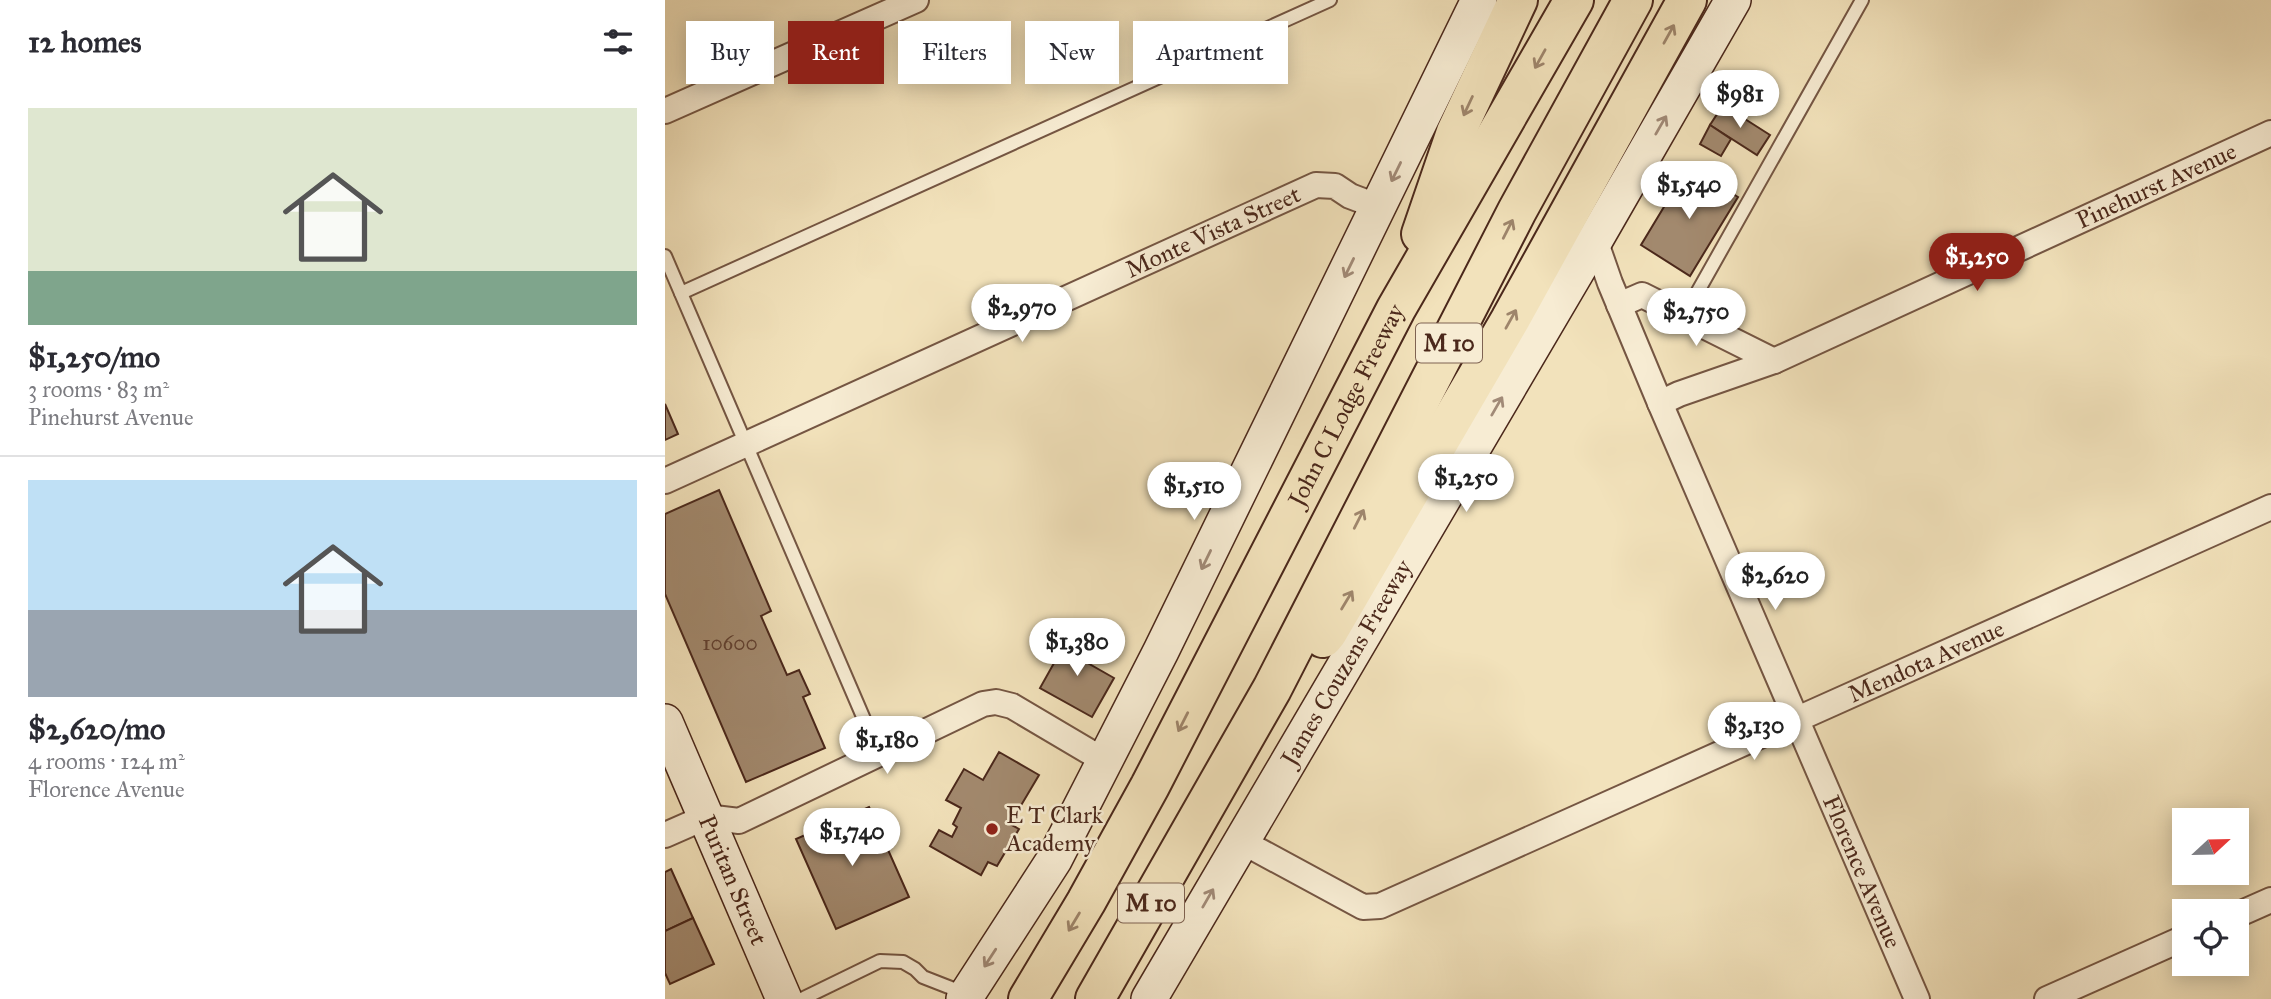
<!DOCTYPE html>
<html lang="en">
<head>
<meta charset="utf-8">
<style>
  :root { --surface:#fff; --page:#f2f2f3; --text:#2b2b33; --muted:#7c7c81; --line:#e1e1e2; --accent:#8f2418 }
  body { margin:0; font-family:"IM FELL Great Primer",serif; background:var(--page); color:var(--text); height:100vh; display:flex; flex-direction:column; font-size:26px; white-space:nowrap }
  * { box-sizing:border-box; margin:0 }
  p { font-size:23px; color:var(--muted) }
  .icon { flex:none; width:38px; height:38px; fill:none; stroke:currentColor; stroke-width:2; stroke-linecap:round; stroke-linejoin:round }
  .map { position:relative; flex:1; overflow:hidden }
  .drawer { display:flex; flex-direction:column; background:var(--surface); width:665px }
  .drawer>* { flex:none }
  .hud { position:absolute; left:21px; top:21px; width:665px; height:63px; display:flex; gap:14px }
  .needle { width:46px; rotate:68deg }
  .fabs { position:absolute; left:1507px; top:808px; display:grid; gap:14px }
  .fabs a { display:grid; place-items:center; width:77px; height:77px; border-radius:0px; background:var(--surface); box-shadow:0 4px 18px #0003; font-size:35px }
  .price { position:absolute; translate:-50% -60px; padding:0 16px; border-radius:24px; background:#fff; color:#222; font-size:23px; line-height:46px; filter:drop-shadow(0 2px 4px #0008) }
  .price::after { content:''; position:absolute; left:50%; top:42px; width:21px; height:16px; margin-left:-10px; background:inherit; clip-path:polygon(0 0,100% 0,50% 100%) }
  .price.active { background:var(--accent); color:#fff }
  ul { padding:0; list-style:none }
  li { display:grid; align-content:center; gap:14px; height:371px; padding:0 28px }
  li+li { border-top:2px solid var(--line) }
  li span { display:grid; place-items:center; height:217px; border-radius:0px; color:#555 }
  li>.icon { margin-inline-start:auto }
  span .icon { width:126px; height:126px; fill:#fffc; stroke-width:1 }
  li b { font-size:30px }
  h2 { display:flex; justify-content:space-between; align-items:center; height:84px; padding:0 28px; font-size:30px }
  .chip { padding:0 24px; border-radius:0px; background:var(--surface); box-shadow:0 4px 18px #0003; font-size:24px; line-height:63px }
  .chip.active { background:var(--accent); color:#fff }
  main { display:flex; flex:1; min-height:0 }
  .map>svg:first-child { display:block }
  .building { fill:#a2896e; stroke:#4b281b; stroke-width:2 }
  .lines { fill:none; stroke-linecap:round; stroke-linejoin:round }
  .lane-casing { stroke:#755643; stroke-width:16 }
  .street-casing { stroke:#755643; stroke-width:28 }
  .secondary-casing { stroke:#4b281b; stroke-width:38 }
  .highway-casing { stroke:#4b281b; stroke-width:42 }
  .lane { stroke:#f7ecd3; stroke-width:12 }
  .street { stroke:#f7ecd3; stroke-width:24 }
  .secondary { stroke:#f7ecd3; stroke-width:35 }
  .highway { stroke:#f2e2bb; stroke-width:38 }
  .oneway { stroke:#9e856b }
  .oneway2 { stroke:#a18a77 }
  .poi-dot { fill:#8f2418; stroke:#f7ecd3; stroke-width:2.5 }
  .labels { text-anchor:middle; stroke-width:5; stroke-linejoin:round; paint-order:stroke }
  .number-label { font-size:21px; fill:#614030 }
  .shield { fill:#f7ecd3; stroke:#7f6352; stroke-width:2 }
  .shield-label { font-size:23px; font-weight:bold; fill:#4b281b }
  .street-label { font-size:24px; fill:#4b281b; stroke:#f7ecd3 }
  .poi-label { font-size:24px; fill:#4b281b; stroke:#f7ecd3; text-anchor:start }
</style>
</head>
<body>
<main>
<section class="drawer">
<h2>12 homes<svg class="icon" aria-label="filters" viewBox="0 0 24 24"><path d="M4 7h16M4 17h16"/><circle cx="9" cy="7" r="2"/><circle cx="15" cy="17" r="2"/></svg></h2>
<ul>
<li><span style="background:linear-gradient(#dfe7d0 75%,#7fa58c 0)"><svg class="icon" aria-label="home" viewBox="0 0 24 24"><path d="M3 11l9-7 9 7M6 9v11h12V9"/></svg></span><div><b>$1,250/mo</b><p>3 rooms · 83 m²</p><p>Pinehurst Avenue</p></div></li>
<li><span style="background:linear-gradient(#bfe0f5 60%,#9aa5b1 0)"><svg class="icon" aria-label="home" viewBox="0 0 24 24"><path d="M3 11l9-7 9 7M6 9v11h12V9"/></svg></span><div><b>$2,620/mo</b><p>4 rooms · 124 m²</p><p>Florence Avenue</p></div></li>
</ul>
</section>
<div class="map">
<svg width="1606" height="999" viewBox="0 0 1606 999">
  <rect width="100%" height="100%" fill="#f2e2bb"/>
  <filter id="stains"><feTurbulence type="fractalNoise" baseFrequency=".00286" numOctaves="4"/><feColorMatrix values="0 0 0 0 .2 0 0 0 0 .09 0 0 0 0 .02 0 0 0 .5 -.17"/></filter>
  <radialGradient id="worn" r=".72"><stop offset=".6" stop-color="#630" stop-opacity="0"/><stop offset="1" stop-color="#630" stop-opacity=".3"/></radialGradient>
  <g class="building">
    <path d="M1058,105L1105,135L1092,155L1045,125Z"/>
    <path d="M1045,125L1066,139L1056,156L1035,144Z"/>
    <path d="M1023,167L1073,197L1025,276L976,245Z"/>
    <path d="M0,404L13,434L0,440Z"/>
    <path d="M54,490L106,611L96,616L122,675L134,670L145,694L138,697L160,748L81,782L0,594V514Z"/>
    <path d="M407,631L423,641L414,658L449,678L427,717L375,688Z"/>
    <path d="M334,752L374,775L345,824L354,829L332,866L323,862L316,875L265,846L274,830L287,837L292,827L288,824L296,808L281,800L299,769L318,780Z"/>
    <path d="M204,807L244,897L171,929L131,839Z"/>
    <path d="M6,869L28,918L0,931V872Z"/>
    <path d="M28,918L49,964L5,984L0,973V931Z"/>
  </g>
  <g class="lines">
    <g class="lane-casing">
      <g id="lane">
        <path d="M0,256L214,754"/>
        <path d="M16,293L665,0"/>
        <path d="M1019,316L1197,0"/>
        <path d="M137,999L215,961L238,962L250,969L258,977L299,993"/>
      </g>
    </g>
    <g class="street-casing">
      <g id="street">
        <path d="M0,111L251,0"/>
        <path id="s1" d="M930,240L945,283L995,403L1252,999"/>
        <path d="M954,305L977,295L1109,361"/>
        <path id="s2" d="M995,403L1014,394L1109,361L1606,133"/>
        <path id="s3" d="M0,481L651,185L670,186L685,196L714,207"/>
        <path d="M0,835L41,817L74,821L318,704L331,702L347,706L440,761"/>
        <path id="s4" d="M576,841L698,907L715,906L1606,507"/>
        <path d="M1572,915L1606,900"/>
        <path d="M1382,999L1519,938"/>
      </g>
    </g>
    <g class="secondary-casing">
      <g id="secondary">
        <path id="s5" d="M0,722L119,999"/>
        <path d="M299,999L389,860L496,651L814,0"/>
        <path id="s6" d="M484,999L930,240L1068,0"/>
      </g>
    </g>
    <g class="highway-casing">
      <g id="highway">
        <path d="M756,234L791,132L853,0"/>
        <path d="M658,638L663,632L845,320L1022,0"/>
        <path id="s7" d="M363,999L421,902L485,786L731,309L909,0"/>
        <path d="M430,999L607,689L852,211L968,0"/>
      </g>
    </g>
    <use href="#lane" class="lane"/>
    <use href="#street" class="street"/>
    <use href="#secondary" class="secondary"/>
    <use href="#highway" class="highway"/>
  </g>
  <defs><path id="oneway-shaft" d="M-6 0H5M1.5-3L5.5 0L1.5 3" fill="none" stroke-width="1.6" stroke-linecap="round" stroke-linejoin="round" transform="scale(1.75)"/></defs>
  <g class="oneway">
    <use href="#oneway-shaft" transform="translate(1004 34) rotate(-61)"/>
    <use href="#oneway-shaft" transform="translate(875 59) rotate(119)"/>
    <use href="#oneway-shaft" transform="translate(803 106) rotate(115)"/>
    <use href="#oneway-shaft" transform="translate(843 229) rotate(-63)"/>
    <use href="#oneway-shaft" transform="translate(846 319) rotate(-61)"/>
    <use href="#oneway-shaft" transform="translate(694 519) rotate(-63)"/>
    <use href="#oneway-shaft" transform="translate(682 600) rotate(-59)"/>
    <use href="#oneway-shaft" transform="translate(518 722) rotate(117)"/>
    <use href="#oneway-shaft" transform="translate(409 922) rotate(121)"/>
  </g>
  <g class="oneway2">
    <use href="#oneway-shaft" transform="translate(996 125) rotate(-60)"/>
    <use href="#oneway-shaft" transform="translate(731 172) rotate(116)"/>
    <use href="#oneway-shaft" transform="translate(684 268) rotate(116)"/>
    <use href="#oneway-shaft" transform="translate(832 406) rotate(-60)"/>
    <use href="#oneway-shaft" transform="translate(541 560) rotate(116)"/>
    <use href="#oneway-shaft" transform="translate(543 898) rotate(-60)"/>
    <use href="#oneway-shaft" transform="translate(325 958) rotate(123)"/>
  </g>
  <circle class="poi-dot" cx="327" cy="829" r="7"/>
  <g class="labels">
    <g class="number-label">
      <text x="65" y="650">10600</text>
    </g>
    <g class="shield">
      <rect x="751" y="323.5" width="66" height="39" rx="5"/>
      <rect x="453" y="883.5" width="66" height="39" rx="5"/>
    </g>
    <g class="shield-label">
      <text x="784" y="351">M 10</text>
      <text x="486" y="911">M 10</text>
    </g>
    <g class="street-label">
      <text dy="8" stroke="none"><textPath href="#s2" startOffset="542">Pinehurst Avenue</textPath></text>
      <text dy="8" stroke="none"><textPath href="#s3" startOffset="602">Monte Vista Street</textPath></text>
      <text dy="8" stroke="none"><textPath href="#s7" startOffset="674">John C Lodge Freeway</textPath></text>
      <text dy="8" stroke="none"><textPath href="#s4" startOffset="754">Mendota Avenue</textPath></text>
      <text dy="8" stroke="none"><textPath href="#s6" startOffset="390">James Couzens Freeway</textPath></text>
      <text dy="8" stroke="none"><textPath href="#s1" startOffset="686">Florence Avenue</textPath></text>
      <text dy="8" stroke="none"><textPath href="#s5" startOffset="172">Puritan Street</textPath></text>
    </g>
    <g class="poi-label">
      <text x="341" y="823">E T Clark<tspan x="341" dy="28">Academy</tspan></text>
    </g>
  </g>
  <rect width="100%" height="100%" filter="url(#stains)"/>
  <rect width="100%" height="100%" fill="url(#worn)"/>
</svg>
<div class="fabs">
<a><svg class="needle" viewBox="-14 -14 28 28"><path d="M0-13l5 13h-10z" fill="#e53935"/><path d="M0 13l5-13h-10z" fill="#7c7c81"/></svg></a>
<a><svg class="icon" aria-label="locate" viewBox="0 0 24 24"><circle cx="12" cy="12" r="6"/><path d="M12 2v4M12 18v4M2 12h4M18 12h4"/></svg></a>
</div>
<b class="price" style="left:1075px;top:130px">$981</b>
<b class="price" style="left:1024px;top:221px">$1,540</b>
<b class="price active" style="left:1312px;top:293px">$1,250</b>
<b class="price" style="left:357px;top:344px">$2,970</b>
<b class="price" style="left:1031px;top:348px">$2,750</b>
<b class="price" style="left:801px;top:514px">$1,250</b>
<b class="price" style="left:529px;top:522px">$1,510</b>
<b class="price" style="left:1110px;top:612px">$2,620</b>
<b class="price" style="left:412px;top:678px">$1,380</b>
<b class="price" style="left:1089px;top:762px">$3,130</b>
<b class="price" style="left:222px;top:776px">$1,180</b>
<b class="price" style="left:187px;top:868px">$1,740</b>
<div class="hud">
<a class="chip">Buy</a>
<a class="chip active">Rent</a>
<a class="chip">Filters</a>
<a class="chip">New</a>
<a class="chip">Apartment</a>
</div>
</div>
</main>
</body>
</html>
